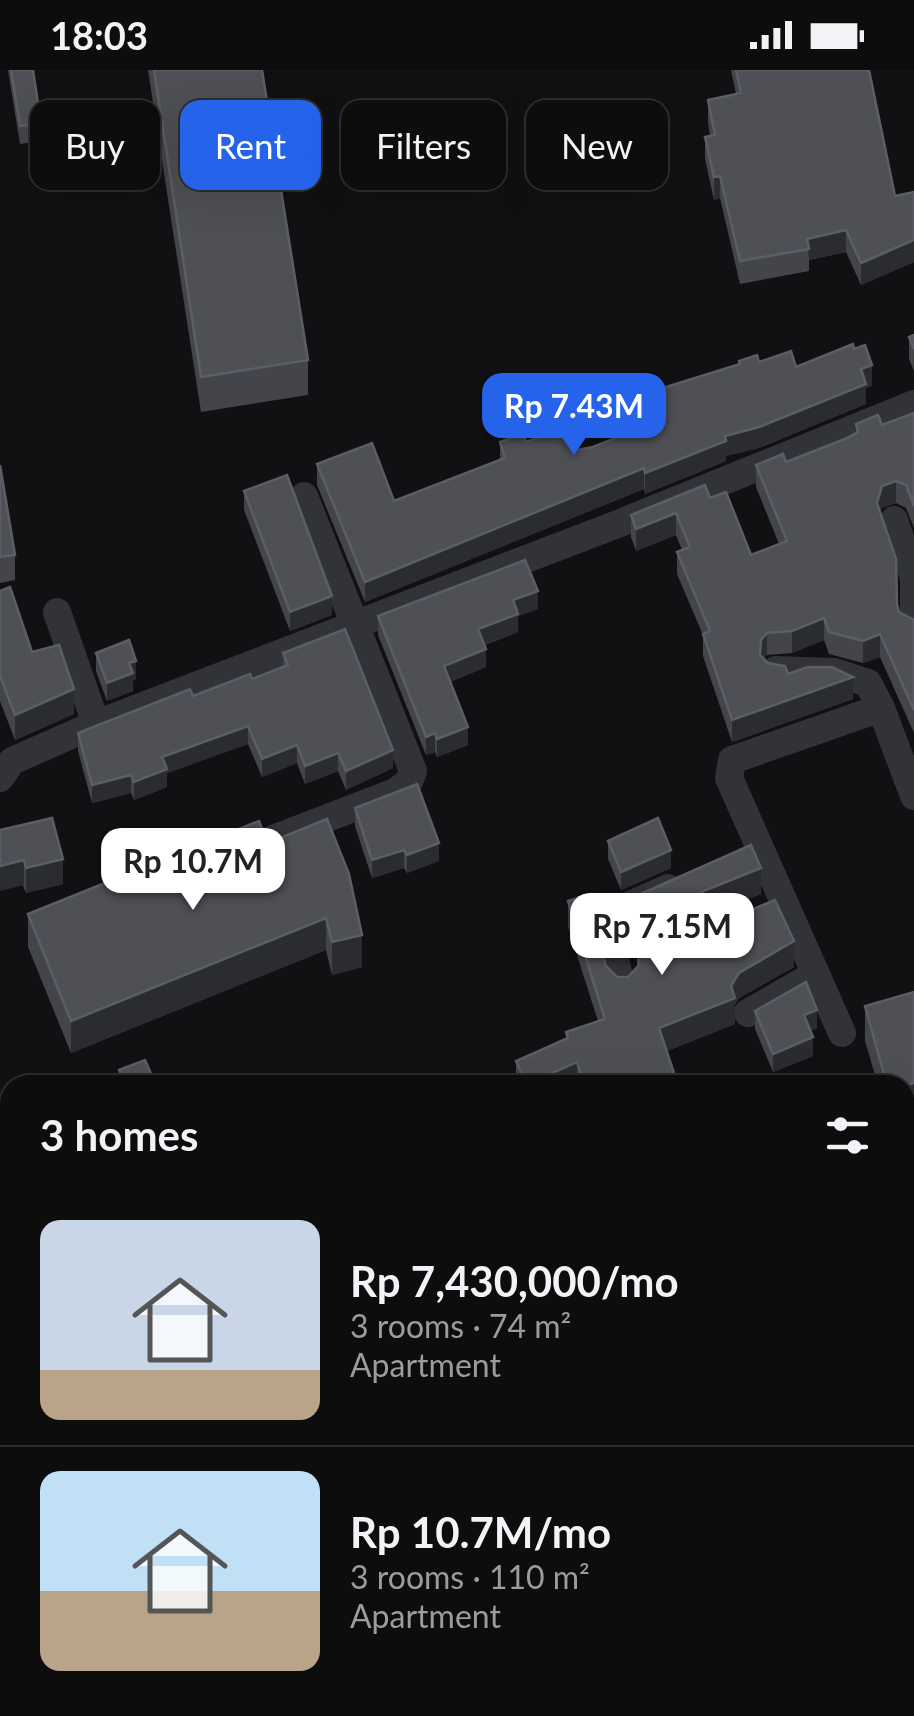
<!DOCTYPE html>
<html lang="en">
<head>
<meta charset="utf-8">
<style>
  :root { --surface:#0d0d0e; --page:#161617; --text:#f1f3f6; --muted:#9a9c9e; --line:#2d2d2e; --accent:#2563eb }
  body { margin:0; font-family:Lato,sans-serif; background:var(--page); color:var(--text); height:100vh; display:flex; flex-direction:column; font-size:38px; white-space:nowrap }
  * { box-sizing:border-box; margin:0 }
  p { font-size:32px; color:var(--muted) }
  .icon { flex:none; width:55px; height:55px; fill:none; stroke:currentColor; stroke-width:2; stroke-linecap:round; stroke-linejoin:round }
  .map { position:relative; flex:1; overflow:hidden }
  .side { position:absolute; left:0px; top:1005px; width:915px; height:642px; display:flex; flex-direction:column; background:var(--surface); border-radius:30px 30px 0 0; box-shadow:0 10px 40px #0002,0 0 0 2px var(--line) }
  .side>* { flex:none }
  .banner { position:absolute; left:30px; top:30px; width:855px; height:90px; display:flex; gap:20px }
  .price { position:absolute; translate:-50% -85px; padding:0 22px; border-radius:20px; background:#fff; color:#222; font-size:32px; line-height:65px; filter:drop-shadow(0 2px 5px #0008) }
  .price::after { content:''; position:absolute; left:50%; top:60px; width:30px; height:22px; margin-left:-15px; background:inherit; clip-path:polygon(0 0,100% 0,50% 100%) }
  .price.on { background:var(--accent); color:#fff }
  ul { padding:0; list-style:none }
  li { display:flex; align-items:center; gap:30px; height:250px; padding:0 40px }
  li+li { border-top:2px solid var(--line) }
  li span { display:grid; place-items:center; flex:none; width:280px; height:200px; border-radius:20px; color:#555 }
  li>.icon { margin-inline-start:auto }
  span .icon { width:120px; height:120px; fill:#fffc; stroke-width:1 }
  li b { font-size:42px }
  h2 { display:flex; justify-content:space-between; align-items:center; height:120px; padding:0 40px; font-size:42px }
  .chip { padding:0 35px; border-radius:20px; background:var(--surface); box-shadow:0 10px 40px #0002,0 0 0 2px var(--line); font-size:35px; line-height:90px }
  .chip.on { background:var(--accent); color:#fff }
  .status { display:flex; justify-content:space-between; align-items:center; height:70px; padding:0 50px; background:var(--surface); direction:ltr }
  .status svg { height:28px; fill:currentColor }
  .map>svg:first-child { display:block }
  .lines { fill:none; stroke-linecap:round; stroke-linejoin:round }
  .minor { stroke:#323338; stroke-width:28 }
  .trunk { stroke:#565860; stroke-width:45 }
  .wall { fill:#44454b }
  .shaded-wall { fill:#2b2c30 }
  .building { fill:#4e5056; stroke:#5c5e65; stroke-width:2.5 }
</style>
</head>
<body>
<div class="status"><b>18:03</b><svg viewBox="0 0 49 12"><path d="M0 12V9h3v3zM5 12V6h3v6zM10 12V3h3v9zM15 12V0h3v12zM26 1h20v11H26zM47 4h2v5h-2z"/></svg></div>
<div class="map">
<svg width="914" height="1646" viewBox="0 0 914 1646">
  <rect width="100%" height="100%" fill="#111113"/>
  <g class="lines">
    <g class="minor">
      <path d="M894,450L914,508"/>
      <path d="M914,508V555"/>
      <path d="M57,542L96,654"/>
      <path d="M776,600L835,602L868,613L881,638"/>
      <path d="M0,708L12,691L96,654L615,455L914,334"/>
      <path d="M273,769L395,722L409,712L413,701L304,426"/>
      <path d="M622,916L603,847L668,818"/>
      <path d="M748,943L816,904"/>
      <path d="M842,963L729,708L732,690L881,638L914,726"/>
      <path d="M0,1208L10,1233"/>
      <path d="M190,1646L220,1638"/>
    </g>
    <g class="trunk">
      <path d="M905,1530L914,1527"/>
      <path d="M905,1572L914,1568"/>
      <path d="M617,1646L639,1638"/>
      <path d="M715,1646L738,1638"/>
    </g>
  </g>
  <g class="wall">
    <path d="M8,0H33L41,53V71L20,74Z"/>
    <path d="M148,0H262L308,290V325L201,342Z"/>
    <path d="M731,0H869L895,126L914,122V192L861,215L846,182L809,190V201L740,214L720,128L714,130L705,89V67L710,66L708,52V30L736,24Z"/>
    <path d="M914,265V301L909,289V267Z"/>
    <path d="M739,291L759,292L796,297L872,316L866,318V334L759,378L726,386V391L645,424L644,419L365,532L317,415V394L394,431L500,390V372H526L577,380L593,377L628,363L624,350V330L739,295Z"/>
    <path d="M914,343V458L906,438L896,433L882,438L880,442L897,534L899,542L914,550V663L880,587L863,593L829,584L824,570L792,583L767,585L763,589L768,593L788,604L853,629L732,672L703,586V565L677,504V482L682,480L676,465L636,481L631,467V445L710,428L751,485L779,474L756,417V395L786,392L845,369L856,364V354L882,355Z"/>
    <path d="M0,395L15,485V510L0,513Z"/>
    <path d="M244,421L332,545L290,561L244,440Z"/>
    <path d="M0,521L32,582L74,644L15,670L0,631Z"/>
    <path d="M538,539L518,546V562L485,575L486,597L450,612L468,675L437,687L435,682L426,685L378,565V546Z"/>
    <path d="M96,583L136,609L133,610V621L107,631L96,601Z"/>
    <path d="M283,583L393,698L346,720L338,701L305,714L297,693L262,707L248,674L167,703V717L134,730L131,723L92,733L78,681V663L252,609L283,597Z"/>
    <path d="M355,738L439,791L407,803L404,798L372,808L355,756Z"/>
    <path d="M0,760L63,814L26,823Z"/>
    <path d="M608,771L671,798L621,820L608,789Z"/>
    <path d="M268,773L362,897L332,905L326,880L71,983L28,877V844Z"/>
    <path d="M761,824L701,848L699,851L705,855L794,897L739,928L735,935V954L667,981L678,1015H516V991L566,969V962L598,951L568,857V831L606,896L617,907H628L637,897V877L643,875L634,853V827Z"/>
    <path d="M914,922V1048L905,1050V1015H878L865,971V936Z"/>
    <path d="M755,941L817,958L810,961L813,986L773,1002L755,959Z"/>
    <path d="M119,1000L156,1015H119Z"/>
    <path d="M914,1079V1172L905,1139V1082Z"/>
  </g>
  <g class="shaded-wall">
    <path d="M720,106V128L714,130V107Z"/>
    <path d="M846,160V182L809,190L807,169Z"/>
    <path d="M914,170V192L861,215V193Z"/>
    <path d="M872,295V316L866,318V334L759,378L726,386V391L645,424V403L861,299Z"/>
    <path d="M644,398V419L365,532V512Z"/>
    <path d="M896,411V433L882,438L877,455V433L882,416Z"/>
    <path d="M676,443V465L636,481V459Z"/>
    <path d="M538,521V539L518,546V562L478,577V559L513,530Z"/>
    <path d="M332,526V545L290,561V542Z"/>
    <path d="M824,548V570L792,583V561Z"/>
    <path d="M767,563V585L761,592V570Z"/>
    <path d="M880,564V587L863,593V571Z"/>
    <path d="M486,579V597L444,614V596Z"/>
    <path d="M136,591V609L133,610V621L107,631V613L129,593Z"/>
    <path d="M853,607V629L732,672V650Z"/>
    <path d="M74,619V644L15,670V645Z"/>
    <path d="M248,656V674L167,703V717L134,730V712L162,687Z"/>
    <path d="M468,657V675L437,687V669Z"/>
    <path d="M435,663V682L426,685V667Z"/>
    <path d="M297,675V693L262,707V689Z"/>
    <path d="M393,680V698L346,720V701Z"/>
    <path d="M338,683V701L305,714V696Z"/>
    <path d="M131,705V723L92,733V715Z"/>
    <path d="M439,773V791L407,803V785Z"/>
    <path d="M404,780V798L372,808V790Z"/>
    <path d="M671,780V798L621,820V802Z"/>
    <path d="M63,789V814L26,823V798Z"/>
    <path d="M24,790V815L0,821V796Z"/>
    <path d="M761,798V824L701,848L691,861V835L701,822Z"/>
    <path d="M326,848V880L71,983V951Z"/>
    <path d="M362,865V897L332,905V872Z"/>
    <path d="M794,871V897L739,928L735,935V954L659,984V958L731,916L739,903Z"/>
    <path d="M817,940V958L804,963V945Z"/>
    <path d="M813,967V986L773,1002V984Z"/>
    <path d="M577,992V1015H527V1014Z"/>
    <path d="M914,1013V1048L905,1050V1016Z"/>
    <path d="M10,1450V1475L0,1478V1453Z"/>
    <path d="M10,1562V1587L0,1590V1565Z"/>
    <path d="M139,1638H161L139,1645Z"/>
  </g>
  <g class="building">
    <path d="M11,0H33L41,53L20,56Z"/>
    <path d="M154,0H262L308,290L201,307Z"/>
    <path d="M736,0H869L895,126L914,122V170L861,193L846,160L807,169L809,179L740,191L720,106L714,107L705,67L715,65L708,30L741,23Z"/>
    <path d="M914,265V279L909,267Z"/>
    <path d="M853,274L854,279L865,275L872,295L861,299L866,314L759,357L725,366L726,371L645,403L644,398L365,512L317,394L372,373L394,431L505,388L500,372L523,363L526,372L569,357L577,380L593,377L633,361L624,330L740,294L739,291L757,285L759,292L791,281L796,297Z"/>
    <path d="M914,343V436L906,415L896,411L882,416L877,433L896,489L897,534L899,542L914,550V640L880,564L863,571L829,562L824,548L792,561L767,563L761,570L760,585L768,593L785,596L788,604L808,597H832L853,607L732,650L703,564L710,561L677,482L690,477L676,443L636,459L631,445L705,415L710,428L726,422L751,485L787,471L756,395L783,384L786,392L845,369L858,362L856,354L878,345L882,355Z"/>
    <path d="M0,395L15,485L0,487Z"/>
    <path d="M287,405L332,526L290,542L244,421Z"/>
    <path d="M525,490L538,521L513,530L518,544L478,559L486,579L444,596L468,657L437,669L435,663L426,667L378,546Z"/>
    <path d="M10,517L32,582L59,575L74,619L15,645L0,606V521Z"/>
    <path d="M345,559L393,680L346,701L338,683L305,696L297,675L262,689L248,656L162,687L167,699L134,712L131,705L92,715L78,663L190,619L193,626L250,604L252,609L288,595L283,583Z"/>
    <path d="M129,570L136,591L129,593L133,603L107,613L96,583Z"/>
    <path d="M417,714L439,773L407,785L404,780L372,790L355,738Z"/>
    <path d="M52,748L63,789L26,798L24,790L0,796V760Z"/>
    <path d="M658,748L671,780L621,802L608,771Z"/>
    <path d="M327,749L349,804L362,865L332,872L326,848L71,951L28,844L259,751L268,773Z"/>
    <path d="M751,775L761,798L701,822L691,835L692,846L705,855H714L775,830L794,871L739,903L731,916L735,928L659,958L678,1015H584L577,992L527,1014L516,991L568,968L566,962L605,949L568,831L586,825L606,896L617,907H628L639,895L637,877L652,871L634,827Z"/>
    <path d="M806,912L817,940L804,945L813,967L773,984L755,941Z"/>
    <path d="M914,922V1013L905,1016L887,1015L865,936Z"/>
    <path d="M145,990L156,1015H125L119,1000Z"/>
    <path d="M914,1079V1151L905,1118V1082Z"/>
    <path d="M10,1247V1450L0,1453V1251Z"/>
    <path d="M10,1488V1562L0,1565V1491Z"/>
    <path d="M10,1612V1638H146L149,1646H0V1616Z"/>
    <path d="M215,1638H283L288,1646H192Z"/>
    <path d="M319,1638H400L403,1646H296Z"/>
  </g>
</svg>
<b class="price on" style="left:574px;top:388px">Rp 7.43M</b>
<b class="price" style="left:193px;top:843px">Rp 10.7M</b>
<b class="price" style="left:662px;top:908px">Rp 7.15M</b>
<div class="banner">
<a class="chip">Buy</a>
<a class="chip on">Rent</a>
<a class="chip">Filters</a>
<a class="chip">New</a>
</div>
<section class="side">
<h2>3 homes<svg class="icon" aria-label="filters" viewBox="0 0 24 24"><path d="M4 7h16M4 17h16"/><circle cx="9" cy="7" r="2"/><circle cx="15" cy="17" r="2"/></svg></h2>
<ul>
<li><span style="background:linear-gradient(#c9d6e8 75%,#b9a48a 0)"><svg class="icon" aria-label="home" viewBox="0 0 24 24"><path d="M3 11l9-7 9 7M6 9v11h12V9"/></svg></span><div><b>Rp 7,430,000/mo</b><p>3 rooms · 74 m²</p><p>Apartment</p></div></li>
<li><span style="background:linear-gradient(#bfe0f5 60%,#b9a48a 0)"><svg class="icon" aria-label="home" viewBox="0 0 24 24"><path d="M3 11l9-7 9 7M6 9v11h12V9"/></svg></span><div><b>Rp 10.7M/mo</b><p>3 rooms · 110 m²</p><p>Apartment</p></div></li>
</ul>
</section>
</div>
</body>
</html>
